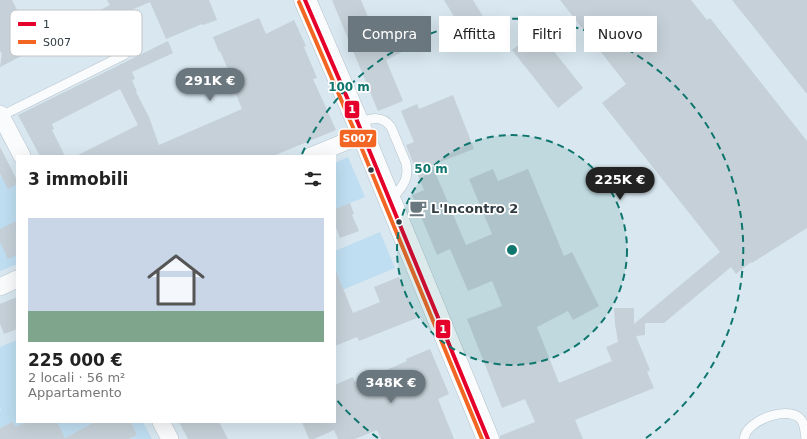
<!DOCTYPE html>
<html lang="it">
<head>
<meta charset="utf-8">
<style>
  :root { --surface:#fff; --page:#f2f2f2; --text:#222; --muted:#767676; --line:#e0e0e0; --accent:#6b777f }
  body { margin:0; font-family:"DejaVu Sans",sans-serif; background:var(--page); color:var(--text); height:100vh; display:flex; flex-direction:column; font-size:15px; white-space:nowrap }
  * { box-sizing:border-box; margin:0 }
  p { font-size:13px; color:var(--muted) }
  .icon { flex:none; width:22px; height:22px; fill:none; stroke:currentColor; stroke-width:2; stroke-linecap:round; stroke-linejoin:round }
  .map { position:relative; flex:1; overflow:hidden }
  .details { position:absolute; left:16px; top:155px; width:320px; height:268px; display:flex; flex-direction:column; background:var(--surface); border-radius:0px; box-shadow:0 4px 16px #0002 }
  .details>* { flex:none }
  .hud { position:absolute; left:348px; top:16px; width:380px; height:36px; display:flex; gap:8px }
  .price { position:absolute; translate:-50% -34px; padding:0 9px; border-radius:14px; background:var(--accent); color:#fff; font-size:13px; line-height:26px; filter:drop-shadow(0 1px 2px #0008) }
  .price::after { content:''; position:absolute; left:50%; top:24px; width:12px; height:9px; margin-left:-6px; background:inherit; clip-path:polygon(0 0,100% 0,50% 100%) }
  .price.selected { background:#222; color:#fff }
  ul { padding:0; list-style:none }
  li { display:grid; align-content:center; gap:8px; height:212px; padding:0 12px }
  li+li { border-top:1px solid var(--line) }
  li span { display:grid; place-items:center; height:124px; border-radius:0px; color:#555 }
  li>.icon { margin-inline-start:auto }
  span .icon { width:72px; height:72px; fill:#fffc; stroke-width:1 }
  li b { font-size:17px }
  h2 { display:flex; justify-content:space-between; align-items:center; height:48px; padding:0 12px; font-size:17px }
  .pill { padding:0 14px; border-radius:0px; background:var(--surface); box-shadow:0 4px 16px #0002; font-size:14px; line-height:36px }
  .pill.selected { background:var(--accent); color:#fff }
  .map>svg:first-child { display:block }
  .green { fill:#bfdef1 }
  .building { fill:#c5d0d8 }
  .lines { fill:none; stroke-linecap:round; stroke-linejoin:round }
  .service-casing { stroke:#b7c3ca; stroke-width:10 }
  .minor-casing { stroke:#b7c3ca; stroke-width:18 }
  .tertiary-casing { stroke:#b7c3ca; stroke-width:23 }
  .service { stroke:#f9fbfd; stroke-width:9 }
  .minor { stroke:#f9fbfd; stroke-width:17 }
  .tertiary { stroke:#f9fbfd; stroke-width:22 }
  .bus-1-casing { stroke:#fff; stroke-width:7 }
  .bus-2-casing { stroke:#fff; stroke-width:7 }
  .bus-1 { stroke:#e4002b; stroke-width:4 }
  .bus-2 { stroke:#f26522; stroke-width:4 }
  .ring { fill:none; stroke:#0f766e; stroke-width:2; stroke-dasharray:7 5 }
  .bus-dot { fill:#303b42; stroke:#fff; stroke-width:1.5 }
  .labels { text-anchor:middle; stroke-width:3.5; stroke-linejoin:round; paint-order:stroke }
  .poi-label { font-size:13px; font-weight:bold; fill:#303b42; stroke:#fff; text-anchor:start }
  .key { fill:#fff; stroke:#c1c4c6; stroke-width:1 }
  .key-label { font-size:11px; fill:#303b42 }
  .centre { fill:#0f766e; stroke:#fff; stroke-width:2 }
  .ring-label { font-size:12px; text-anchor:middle; font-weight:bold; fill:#0f766e; stroke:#fff; stroke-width:3.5; stroke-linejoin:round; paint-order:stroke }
  .line-badge { stroke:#fff; stroke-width:1.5 }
  .badge-label { font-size:11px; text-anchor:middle; font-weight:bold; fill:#fff }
</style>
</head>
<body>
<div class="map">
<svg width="807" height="439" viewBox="0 0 807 439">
  <rect width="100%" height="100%" fill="#d8e7f0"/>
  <g class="green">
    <path d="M348,157L365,197L335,209V163Z"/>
    <path d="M1,176L8,188L17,184V264L0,271V177Z"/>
    <path d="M380,232L395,268L335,293V251Z"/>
    <path d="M17,340V422H25L17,429L12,422L0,428V411L1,410L0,406V347Z"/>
    <path d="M57,422H95L65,438Z"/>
    <path d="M131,422H143L152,439H130L137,435Z"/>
  </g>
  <g class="building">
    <path d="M0,0H12L24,24L29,21L41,46L0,67L2,54L0,51Z"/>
    <path d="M107,0H209L217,20L203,25L202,24L166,39L150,2L103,22L104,23L86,32L85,30L56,47L47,35L71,21L73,24L110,5Z"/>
    <path d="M332,0H361L380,46L397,40L402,52L386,60L403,101L378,111Z"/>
    <path d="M444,0H473L490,28L483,32L490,45L478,52L470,40L469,41Z"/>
    <path d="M560,0H691L707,20L710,18L807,141V228L752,263L751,262L736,274L731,267L664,323H645V335L636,336L650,370L647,372L654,388L575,420L583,439H500V436L535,422L525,399L502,408L467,319L502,306L492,281L468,291L450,249L437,255L412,195L424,190L406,145L414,142L401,111L417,104L419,109L453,95L474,149L432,165L466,245L492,234L469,179L493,169L498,181L528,169L564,256L572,252L599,306L573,320L568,311L537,327L559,383L612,361L606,347L618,342L615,324L614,308H634V324L720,252L602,103L626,84Z"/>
    <path d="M732,0H807V94Z"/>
    <path d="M259,18L266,34L294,20L306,46L304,47L317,78L313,79L336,130L273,156H76L138,125L120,89L52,124L54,129L52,130L65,156H40L18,115L168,41L173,53L132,72L135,79L132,80L137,92H136L149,117L159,145L242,109L228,75L230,74L220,51L219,52L213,37Z"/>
    <path d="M537,30L583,88L558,108L512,50Z"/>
    <path d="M0,147L17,180V184L8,189L0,174Z"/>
    <path d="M350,203L354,214L352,215L359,231L340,238L335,225V209Z"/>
    <path d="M17,221V255L8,259L0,242V229Z"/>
    <path d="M335,269L353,313L380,302L374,287L399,277L417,318L359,341L357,337L335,346Z"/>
    <path d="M17,297V329L4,334L0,324V304Z"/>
    <path d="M430,349L449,394L438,399L454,439H381L377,430L355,439H338L334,430L314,439H309L302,422H335V385L353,377L355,382L382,371V372L407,361L406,359Z"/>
    <path d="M12,422L16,427L25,422H57L65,438L95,422H131L137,435L129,439H0V428Z"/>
    <path d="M179,422H219L228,439H188Z"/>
  </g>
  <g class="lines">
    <g class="service-casing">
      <g id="service">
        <path d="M1,116L124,55"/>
        <path d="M358,123C370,119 382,114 391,127L406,163C410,180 401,188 391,200"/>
        <path d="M744,439C746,419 792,404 802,421C805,426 805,433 806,439"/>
      </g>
    </g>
    <g class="minor-casing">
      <g id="minor">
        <path d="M0,114L22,156"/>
        <path d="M311,156L362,135"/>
        <path d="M0,287L17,279"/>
        <path d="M161,422L170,439"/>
      </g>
    </g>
    <g class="tertiary-casing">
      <path id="tertiary" d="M305,0L358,123L488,439"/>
    </g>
    <use href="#service" class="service"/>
    <use href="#minor" class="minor"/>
    <use href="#tertiary" class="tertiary"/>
    <g class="bus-1-casing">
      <path id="bus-1" d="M305,0L358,123L488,439"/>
    </g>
    <g class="bus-2-casing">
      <path id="bus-2" d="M299,2L352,125L482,439"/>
    </g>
    <use href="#bus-1" class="bus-1"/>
    <use href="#bus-2" class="bus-2"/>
  </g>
  <circle cx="512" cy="250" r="115" fill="#0f766e" fill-opacity=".12"/>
  <g class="ring">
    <circle cx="512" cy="250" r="115"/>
    <path d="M378 438A231 231 0 0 1 335 398M302 154A231 231 0 1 1 646 438"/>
  </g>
  <defs>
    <g id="cafe-bare" transform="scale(1.38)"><path d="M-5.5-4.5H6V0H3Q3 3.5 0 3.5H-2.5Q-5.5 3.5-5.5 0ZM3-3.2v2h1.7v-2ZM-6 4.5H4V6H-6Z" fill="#6b777f" stroke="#fff" stroke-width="2.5" paint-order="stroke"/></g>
  </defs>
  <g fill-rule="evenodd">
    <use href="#cafe-bare" x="418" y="208"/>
  </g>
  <g class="bus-dot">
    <circle cx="371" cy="170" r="3.5"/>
    <circle cx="399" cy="222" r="3.5"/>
  </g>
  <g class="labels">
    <g class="poi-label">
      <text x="431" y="213">L'Incontro 2</text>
    </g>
  </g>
  <rect x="10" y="10" width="132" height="46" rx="6" class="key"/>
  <rect x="18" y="22" width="18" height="4" fill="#e4002b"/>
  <rect x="18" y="40" width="18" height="4" fill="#f26522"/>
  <g class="key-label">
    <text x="43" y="28">1</text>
    <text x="43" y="46">S007</text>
  </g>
  <circle cx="512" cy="250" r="6" class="centre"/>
  <g class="ring-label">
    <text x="349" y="91">100 m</text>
    <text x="431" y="173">50 m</text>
  </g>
  <g class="line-badge">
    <rect x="344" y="100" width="16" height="19" rx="4" fill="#e4002b"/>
    <rect x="339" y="129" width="38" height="19" rx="4" fill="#f26522"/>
    <rect x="435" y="319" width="16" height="20" rx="4" fill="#e4002b"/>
  </g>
  <g class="badge-label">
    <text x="352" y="113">1</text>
    <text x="358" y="142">S007</text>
    <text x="443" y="333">1</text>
  </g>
</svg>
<b class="price" style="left:210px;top:102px">291K €</b>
<b class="price selected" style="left:620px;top:201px">225K €</b>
<b class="price" style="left:391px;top:404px">348K €</b>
<div class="hud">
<a class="pill selected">Compra</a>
<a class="pill">Affitta</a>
<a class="pill">Filtri</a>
<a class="pill">Nuovo</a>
</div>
<section class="details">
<h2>3 immobili<svg class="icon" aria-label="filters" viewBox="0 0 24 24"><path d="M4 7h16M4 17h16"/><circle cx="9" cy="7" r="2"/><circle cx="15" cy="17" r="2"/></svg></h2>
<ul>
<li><span style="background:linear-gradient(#c9d6e8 75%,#7fa58c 0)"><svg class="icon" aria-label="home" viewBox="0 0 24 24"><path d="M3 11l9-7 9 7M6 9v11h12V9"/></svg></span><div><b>225 000 €</b><p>2 locali · 56 m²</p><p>Appartamento</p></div></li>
</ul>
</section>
</div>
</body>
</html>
